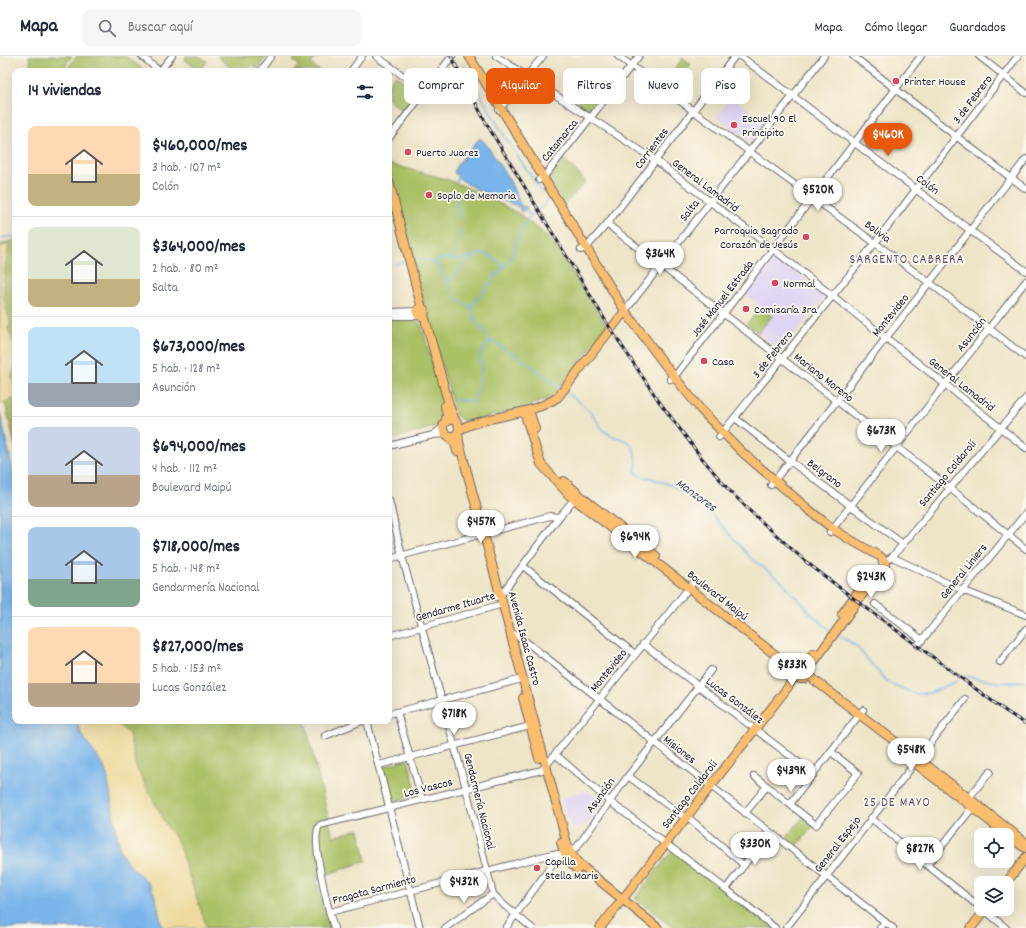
<!DOCTYPE html>
<html lang="es">
<head>
<meta charset="utf-8">
<style>
  :root { --surface:#fff; --page:#f6f6f7; --text:#1f2937; --muted:#747a83; --line:#e0e1e3; --accent:#ea580c }
  body { margin:0; font-family:Dekko,sans-serif; background:var(--page); color:var(--text); height:100vh; display:flex; flex-direction:column; font-size:15px; white-space:nowrap }
  * { box-sizing:border-box; margin:0 }
  p { font-size:13px; color:var(--muted) }
  .icon { flex:none; width:22px; height:22px; fill:none; stroke:currentColor; stroke-width:2; stroke-linecap:round; stroke-linejoin:round }
  .map { position:relative; flex:1; overflow:hidden }
  .panel { position:absolute; left:12px; top:12px; width:380px; height:656px; display:flex; flex-direction:column; background:var(--surface); border-radius:8px; box-shadow:0 4px 16px #0002 }
  .panel>* { flex:none }
  .top-card { position:absolute; left:404px; top:12px; width:380px; height:36px; display:flex; gap:8px }
  .controls { position:absolute; left:974px; top:772px; display:grid; gap:8px }
  .controls a { display:grid; place-items:center; width:40px; height:40px; border-radius:8px; background:var(--surface); box-shadow:0 4px 16px #0002; font-size:20px }
  .price { position:absolute; translate:-50% -34px; padding:0 9px; border-radius:14px; background:#fff; color:#222; font-size:13px; line-height:26px; filter:drop-shadow(0 1px 2px #0008) }
  .price::after { content:''; position:absolute; left:50%; top:24px; width:12px; height:9px; margin-left:-6px; background:inherit; clip-path:polygon(0 0,100% 0,50% 100%) }
  .price.on { background:var(--accent); color:#fff }
  ul { padding:0; list-style:none }
  li { display:flex; align-items:center; gap:12px; height:100px; padding:0 16px }
  li+li { border-top:1px solid var(--line) }
  li span { display:grid; place-items:center; flex:none; width:112px; height:80px; border-radius:8px; color:#555 }
  li>.icon { margin-inline-start:auto }
  span .icon { width:48px; height:48px; fill:#fffc; stroke-width:1 }
  li b { font-size:17px }
  h2 { display:flex; justify-content:space-between; align-items:center; height:48px; padding:0 16px; font-size:17px }
  .chip { padding:0 14px; border-radius:8px; background:var(--surface); box-shadow:0 4px 16px #0002; font-size:14px; line-height:36px }
  .chip.on { background:var(--accent); color:#fff }
  header { display:flex; align-items:center; gap:24px; box-sizing:border-box; height:56px; padding:0 20px; background:var(--surface); border-bottom:1px solid var(--line) }
  header strong { font-size:19px }
  nav { display:flex; gap:22px; margin-inline-start:auto; font-size:14px }
  .search { width:280px; height:36px; background:var(--page); display:flex; align-items:center; gap:10px; box-sizing:border-box; padding:0 14px; border-radius:8px; color:var(--muted); font-size:15px }
  .map>svg:first-child { display:block }
  .built { fill:#e0d4f4 }
  .green { fill:#abc166; stroke:#667250 }
  .sand { fill:#eeda9e; stroke:#887e6c }
  .water { fill:#79b5eb; stroke:#4e6c93 }
  .lines { fill:none; stroke-linecap:round; stroke-linejoin:round }
  .stream { stroke:#79b5eb; stroke-width:1.5 }
  .minor-casing { stroke:#69666c; stroke-width:8 }
  .major-casing { stroke:#69666c; stroke-width:10 }
  .minor { stroke:#fff; stroke-width:6 }
  .major { stroke:#fbbe6e; stroke-width:8 }
  .rail-casing { stroke:#22223b; stroke-width:3 }
  .rail { stroke:#fbf7ec; stroke-width:1.5; stroke-dasharray:4.5; stroke-linecap:butt }
  .poi-dot { fill:#d1495b; stroke:#fbf7ec; stroke-width:1.5 }
  .labels { text-anchor:middle; stroke-width:3.5; stroke-linejoin:round; paint-order:stroke }
  .poi-label { font-size:12px; fill:#22223b; stroke:#fbf7ec; text-anchor:start }
  .street-label { font-size:12px; fill:#22223b; stroke:#fbf7ec }
  .neighbourhood-label { font-size:13px; letter-spacing:1px; fill:#5e506c; stroke:#fbf7ec }
  .water-label { font-size:13px; font-style:italic; fill:#405579; stroke:#fbf7ec }
</style>
</head>
<body>
<header>
<strong>Mapa</strong>
<div class="search"><svg class="icon" aria-label="search" viewBox="0 0 24 24"><circle cx="10" cy="10" r="6"/><path d="M15 15l6 6"/></svg>Buscar aquí</div>
<nav><a>Mapa</a><a>Cómo llegar</a><a>Guardados</a></nav>
</header>
<div class="map">
<svg width="1026" height="872" viewBox="0 0 1026 872">
  <rect width="100%" height="100%" fill="#fbf7ec"/>
  <filter id="ink" filterUnits="userSpaceOnUse"><feTurbulence type="fractalNoise" baseFrequency=".025" numOctaves="2"/><feDisplacementMap in="SourceGraphic" scale="8" xChannelSelector="R" yChannelSelector="G"/><feConvolveMatrix kernelMatrix="1 2 1 2 8 2 1 2 1" color-interpolation-filters="sRGB"/></filter>
  <filter id="wash" filterUnits="userSpaceOnUse"><feTurbulence type="fractalNoise" baseFrequency=".012" numOctaves="4" result="noise"/><feDisplacementMap in="SourceGraphic" scale="16" xChannelSelector="R" yChannelSelector="G"/><feGaussianBlur stdDeviation="0.9" result="paint"/><feColorMatrix in="noise" values="0 0 0 0 0 0 0 0 0 0 0 0 0 0 0 0 0 1.4 0 .05"/><feComposite in="paint" operator="in"/></filter>
  <g filter="url(#wash)">
    <rect width="100%" height="100%" fill="#eee5c8"/>
    <g class="built">
      <path d="M731,41L765,66L751,86L717,61Z"/>
      <path d="M774,199L825,240L781,295L758,277L772,259L744,237Z"/>
      <path d="M586,734L603,746L588,767L572,773L561,743Z"/>
    </g>
    <g class="green">
      <path d="M29,0H72L67,6L65,15H32Z"/>
      <path d="M77,0H125L145,15H68L70,9Z"/>
      <path d="M186,0H198L207,5L202,13L184,4Z"/>
      <path d="M217,0H267L257,13L253,9L247,15H234Z"/>
      <path d="M297,0H317L311,8L320,15H294L299,9L293,5Z"/>
      <path d="M683,2L691,8L671,32L664,26Z"/>
      <path d="M395,19L416,35L417,39L404,56L389,44V27Z"/>
      <path d="M589,30L603,39L593,55H588L577,48Z"/>
      <path d="M563,102L586,126L564,148L548,122Z"/>
      <path d="M389,108L446,123L482,138L519,158L543,177L556,191L608,271L552,341L524,352L470,365H463L456,360L428,260V255L425,252L389,112Z"/>
      <path d="M14,184L15,190V390L0,325V189Z"/>
      <path d="M761,251L772,260L758,277L747,268Z"/>
      <path d="M389,262C399,262 414,259 421,268L445,352L443,366L436,370L389,385Z"/>
      <path d="M119,665H305L333,781L359,773L366,805L316,822L329,872H207L176,782L168,772L136,711L129,678L119,668Z"/>
      <path d="M408,703L417,739L392,746L382,711Z"/>
      <path d="M804,760L814,769L797,790L786,782Z"/>
      <path d="M675,791L776,872H674L635,842Z"/>
    </g>
    <g class="sand">
      <path d="M9,188C5,211 0,234 7,256C9,260 8,263 11,268L8,272C14,290 20,303 11,321L15,332V342L0,348V191Z"/>
      <path d="M77,665H119V668L129,678L136,711L168,772L176,782L207,872H162L154,837L129,810L123,802L119,791L103,709L87,687L81,678Z"/>
    </g>
    <g class="water">
      <path d="M479,83H481L486,88L510,125L521,150L527,151V152L521,156L519,151C502,143 463,131 454,116L457,109Z"/>
      <path d="M0,356L15,426V665H77L81,678L103,709L107,719L119,791C127,814 139,814 150,830C157,842 159,858 162,872H0Z"/>
    </g>
    <g class="lines">
      <g class="stream">
        <path d="M463,9L505,81L542,137"/>
        <path d="M457,125L458,119"/>
        <path d="M456,138L459,163"/>
        <path d="M523,153L531,159"/>
        <path d="M0,182L15,180"/>
        <path d="M412,203C420,201 434,205 440,212L456,243L471,251L475,264L491,285L516,299L562,333"/>
        <path d="M452,203L456,204L473,200"/>
        <path d="M432,207L441,203H452L459,184V173"/>
        <path d="M396,208L406,205"/>
        <path d="M448,227C456,218 472,196 485,198C493,199 498,206 503,211L513,199L519,178L528,162L544,149L548,143L547,140"/>
        <path d="M471,251L503,211"/>
        <path d="M566,336L588,353L604,375L612,380L625,384L633,390L637,408L635,415L637,418L646,422L648,421L673,430L708,454L751,502L784,527L791,537L805,550L808,555L827,572L833,576"/>
        <path d="M456,344L470,345L473,347C477,336 480,327 481,316C482,311 480,308 480,303C479,296 486,290 491,285"/>
        <path d="M838,579L855,589L887,626L915,638L930,637L957,625"/>
        <path d="M966,620L1000,627L1026,625"/>
      </g>
    </g>
  </g>
  <g filter="url(#ink)">
    <g class="lines">
      <g class="minor-casing">
        <g id="minor">
          <path d="M142,0L159,15"/>
          <path d="M376,0L424,35"/>
          <path d="M496,0L655,104L773,193L1026,392"/>
          <path d="M618,0L930,227L1026,301"/>
          <path d="M740,0L971,175L1026,215"/>
          <path d="M853,0L957,81L1026,133"/>
          <path d="M979,0L1026,37"/>
          <path d="M160,15L172,0"/>
          <path d="M260,15L271,0"/>
          <path d="M351,15L362,0"/>
          <path d="M499,54L543,0"/>
          <path d="M389,82L452,0"/>
          <path d="M539,124L543,122L639,0"/>
          <path d="M607,168L951,433L1026,493"/>
          <path d="M581,194L586,192L607,168L735,0"/>
          <path d="M625,255L824,0"/>
          <path d="M389,256L418,255"/>
          <path d="M389,260H419"/>
          <path d="M670,323L674,321L724,257L921,0"/>
          <path d="M735,362L790,405L903,488"/>
          <path d="M433,379L443,371"/>
          <path d="M719,381L875,187L1018,0"/>
          <path d="M389,390L433,379L447,378"/>
          <path d="M771,429L1026,103"/>
          <path d="M389,444L402,500L466,732L493,838L505,850L532,872"/>
          <path d="M830,476L1026,225"/>
          <path d="M892,501L962,534L1026,559"/>
          <path d="M389,503L550,460L559,461"/>
          <path d="M882,507L892,501L903,488L1026,342"/>
          <path d="M523,510L635,598"/>
          <path d="M496,541L500,540L559,461L576,441"/>
          <path d="M875,548L922,584"/>
          <path d="M510,576L520,581L893,872"/>
          <path d="M389,580L503,548"/>
          <path d="M643,588L814,718"/>
          <path d="M918,589L1026,457"/>
          <path d="M1000,606L1026,573"/>
          <path d="M397,656L422,743"/>
          <path d="M389,658L518,624L523,622"/>
          <path d="M367,665L420,872"/>
          <path d="M325,680L362,665"/>
          <path d="M555,698L609,745L726,833L775,872"/>
          <path d="M379,709L534,669"/>
          <path d="M628,720L684,761L690,763L744,809"/>
          <path d="M754,720L816,769L858,717L831,696"/>
          <path d="M966,745L990,716"/>
          <path d="M790,748L863,654"/>
          <path d="M745,757L767,730"/>
          <path d="M871,762L927,809L981,852"/>
          <path d="M927,809L972,752"/>
          <path d="M726,833L769,776"/>
          <path d="M983,853L1006,872"/>
          <path d="M330,856L552,798H564"/>
          <path d="M334,872C329,856 309,780 320,769L542,714L548,707L692,528"/>
          <path d="M445,872L493,838"/>
          <path d="M506,872L556,803L577,791L628,720L711,614"/>
          <path d="M786,872L965,643"/>
          <path d="M880,872L885,866"/>
        </g>
      </g>
      <g class="major-casing">
        <g id="major">
          <path d="M469,0L625,255L665,309L701,354L742,396L808,453L833,473L849,483L881,501L885,506V510L862,539L811,610L809,616"/>
          <path d="M389,126L422,253"/>
          <circle cx="421" cy="256" r="4"/>
          <path d="M424,259L450,352L455,364"/>
          <path d="M445,350L447,360L445,366"/>
          <path d="M529,354L535,373"/>
          <path d="M524,356L541,408L569,439L791,611L795,616"/>
          <circle cx="451" cy="372" r="8"/>
          <path d="M459,374C463,372 468,369 473,368C501,358 533,358 558,341L625,255"/>
          <path d="M458,376L459,386L569,795L579,808L658,872"/>
          <path d="M449,380L455,388L457,395"/>
          <path d="M564,425L583,442L656,500"/>
          <path d="M842,558L860,533"/>
          <path d="M803,609L814,597"/>
          <path d="M808,612L809,618L814,624L929,711L1026,787"/>
          <path d="M796,615V621L800,623H805L809,618"/>
          <path d="M523,642L539,702"/>
          <path d="M911,704L1022,790L1026,792"/>
          <path d="M561,787C564,798 569,807 578,814"/>
          <path d="M1006,827L1026,801"/>
          <path d="M600,872L788,631L795,618"/>
          <path d="M971,872L986,853"/>
        </g>
      </g>
      <use href="#minor" class="minor"/>
      <use href="#major" class="major"/>
      <g class="rail-casing">
        <path id="rail" d="M451,0L486,67L610,272L658,344L701,401L728,433L751,456L805,505L857,545L1007,656L1026,668"/>
      </g>
      <use href="#rail" class="rail"/>
    </g>
  </g>
  <g class="poi-dot">
    <circle cx="896" cy="25" r="4"/>
    <circle cx="734" cy="69" r="4"/>
    <circle cx="408" cy="96" r="4"/>
    <circle cx="429" cy="139" r="4"/>
    <circle cx="806" cy="181" r="4"/>
    <circle cx="775" cy="227" r="4"/>
    <circle cx="746" cy="253" r="4"/>
    <circle cx="704" cy="305" r="4"/>
    <circle cx="537" cy="812" r="4"/>
  </g>
  <g class="labels">
    <g class="poi-label">
      <text x="904" y="29">Printer House</text>
      <text x="742" y="66">Escuel 90 El<tspan x="742" dy="14">Principito</tspan></text>
      <text x="416" y="100">Puerto Juarez</text>
      <text x="437" y="143">Soplo de Memoria</text>
      <text x="798" y="178" text-anchor="end">Parroquia Sagrado<tspan x="798" dy="14">Corazón de Jesús</tspan></text>
      <text x="783" y="231">Normal</text>
      <text x="754" y="257">Comisaría 3ra</text>
      <text x="712" y="309">Casa</text>
      <text x="545" y="809">Capilla<tspan x="545" dy="14">Stella Maris</tspan></text>
    </g>
    <g class="street-label">
      <text transform="translate(972 43) rotate(-53)" y="4">3 de Febrero</text>
      <text transform="translate(559 84) rotate(-51)" y="4">Catamarca</text>
      <text transform="translate(651 92) rotate(-53)" y="4">Corrientes</text>
      <text transform="translate(928 128) rotate(37)" y="4">Colón</text>
      <text transform="translate(706 129) rotate(37)" y="4">General Lamadrid</text>
      <text transform="translate(689 154) rotate(-52)" y="4">Salta</text>
      <text transform="translate(878 175) rotate(36)" y="4">Bolivia</text>
      <text transform="translate(722 242) rotate(-52)" y="4">José Manuel Estrada</text>
      <text transform="translate(890 259) rotate(-51)" y="4">Montevideo</text>
      <text transform="translate(971 278) rotate(-52)" y="4">Asunción</text>
      <text transform="translate(772 298) rotate(-51)" y="4">3 de Febrero</text>
      <text transform="translate(824 321) rotate(38)" y="4">Mariano Moreno</text>
      <text transform="translate(962 328) rotate(38)" y="4">General Lamadrid</text>
      <text transform="translate(825 417) rotate(37)" y="4">Belgrano</text>
      <text transform="translate(947 417) rotate(-50)" y="4">Santiago Coldaroli</text>
      <text transform="translate(963 515) rotate(-51)" y="4">General Liniers</text>
      <text transform="translate(718 539) rotate(38)" y="4">Boulevard Maipú</text>
      <text transform="translate(455 550) rotate(-16)" y="4">Gendarme Ituarte</text>
      <text transform="translate(525 582) rotate(75)" y="4">Avenida Isaac Castro</text>
      <text transform="translate(608 614) rotate(-51)" y="4">Montevideo</text>
      <text transform="translate(735 644) rotate(37)" y="4">Lucas González</text>
      <text transform="translate(680 693) rotate(38)" y="4">Misiones</text>
      <text transform="translate(428 731) rotate(-14)" y="4">Los Vascos</text>
      <text transform="translate(689 738) rotate(-52)" y="4">Santiago Coldaroli</text>
      <text transform="translate(600 739) rotate(-54)" y="4">Asunción</text>
      <text transform="translate(480 745) rotate(76)" y="4">Gendarmería Nacional</text>
      <text transform="translate(837 788) rotate(-52)" y="4">General Espejo</text>
      <text transform="translate(374 833) rotate(-15)" y="4">Fragata Sarmiento</text>
    </g>
    <g class="neighbourhood-label">
      <text x="907" y="207">SARGENTO CABRERA</text>
      <text x="897" y="750">25 DE MAYO</text>
    </g>
    <g class="water-label">
      <text transform="translate(697 438) rotate(36)" y="5">Manzores</text>
    </g>
  </g>
</svg>
<div class="controls">
<a><svg class="icon" aria-label="locate" viewBox="0 0 24 24"><circle cx="12" cy="12" r="6"/><path d="M12 2v4M12 18v4M2 12h4M18 12h4"/></svg></a>
<a><svg class="icon" aria-label="layers" viewBox="0 0 24 24"><path d="M12 4l9 5-9 5-9-5zM3 14l9 5 9-5"/></svg></a>
</div>
<b class="price on" style="left:888px;top:101px">$460K</b>
<b class="price" style="left:818px;top:156px">$520K</b>
<b class="price" style="left:660px;top:220px">$364K</b>
<b class="price" style="left:881px;top:397px">$673K</b>
<b class="price" style="left:481px;top:488px">$457K</b>
<b class="price" style="left:635px;top:503px">$694K</b>
<b class="price" style="left:871px;top:543px">$243K</b>
<b class="price" style="left:792px;top:631px">$833K</b>
<b class="price" style="left:454px;top:680px">$718K</b>
<b class="price" style="left:911px;top:716px">$548K</b>
<b class="price" style="left:791px;top:737px">$439K</b>
<b class="price" style="left:755px;top:810px">$330K</b>
<b class="price" style="left:920px;top:815px">$827K</b>
<b class="price" style="left:464px;top:848px">$432K</b>
<div class="top-card">
<a class="chip">Comprar</a>
<a class="chip on">Alquilar</a>
<a class="chip">Filtros</a>
<a class="chip">Nuevo</a>
<a class="chip">Piso</a>
</div>
<section class="panel">
<h2>14 viviendas<svg class="icon" aria-label="filters" viewBox="0 0 24 24"><path d="M4 7h16M4 17h16"/><circle cx="9" cy="7" r="2"/><circle cx="15" cy="17" r="2"/></svg></h2>
<ul>
<li><span style="background:linear-gradient(#ffd9b3 60%,#c2b280 0)"><svg class="icon" aria-label="home" viewBox="0 0 24 24"><path d="M3 11l9-7 9 7M6 9v11h12V9"/></svg></span><div><b>$460,000/mes</b><p>3 hab. · 107 m²</p><p>Colón</p></div></li>
<li><span style="background:linear-gradient(#dfe7d0 65%,#c2b280 0)"><svg class="icon" aria-label="home" viewBox="0 0 24 24"><path d="M3 11l9-7 9 7M6 9v11h12V9"/></svg></span><div><b>$364,000/mes</b><p>2 hab. · 80 m²</p><p>Salta</p></div></li>
<li><span style="background:linear-gradient(#bfe0f5 70%,#9aa5b1 0)"><svg class="icon" aria-label="home" viewBox="0 0 24 24"><path d="M3 11l9-7 9 7M6 9v11h12V9"/></svg></span><div><b>$673,000/mes</b><p>5 hab. · 128 m²</p><p>Asunción</p></div></li>
<li><span style="background:linear-gradient(#c9d6e8 60%,#b9a48a 0)"><svg class="icon" aria-label="home" viewBox="0 0 24 24"><path d="M3 11l9-7 9 7M6 9v11h12V9"/></svg></span><div><b>$694,000/mes</b><p>4 hab. · 112 m²</p><p>Boulevard Maipú</p></div></li>
<li><span style="background:linear-gradient(#a9c7e8 65%,#7fa58c 0)"><svg class="icon" aria-label="home" viewBox="0 0 24 24"><path d="M3 11l9-7 9 7M6 9v11h12V9"/></svg></span><div><b>$718,000/mes</b><p>5 hab. · 148 m²</p><p>Gendarmería Nacional</p></div></li>
<li><span style="background:linear-gradient(#ffd9b3 70%,#b9a48a 0)"><svg class="icon" aria-label="home" viewBox="0 0 24 24"><path d="M3 11l9-7 9 7M6 9v11h12V9"/></svg></span><div><b>$827,000/mes</b><p>5 hab. · 153 m²</p><p>Lucas González</p></div></li>
</ul>
</section>
</div>
</body>
</html>
